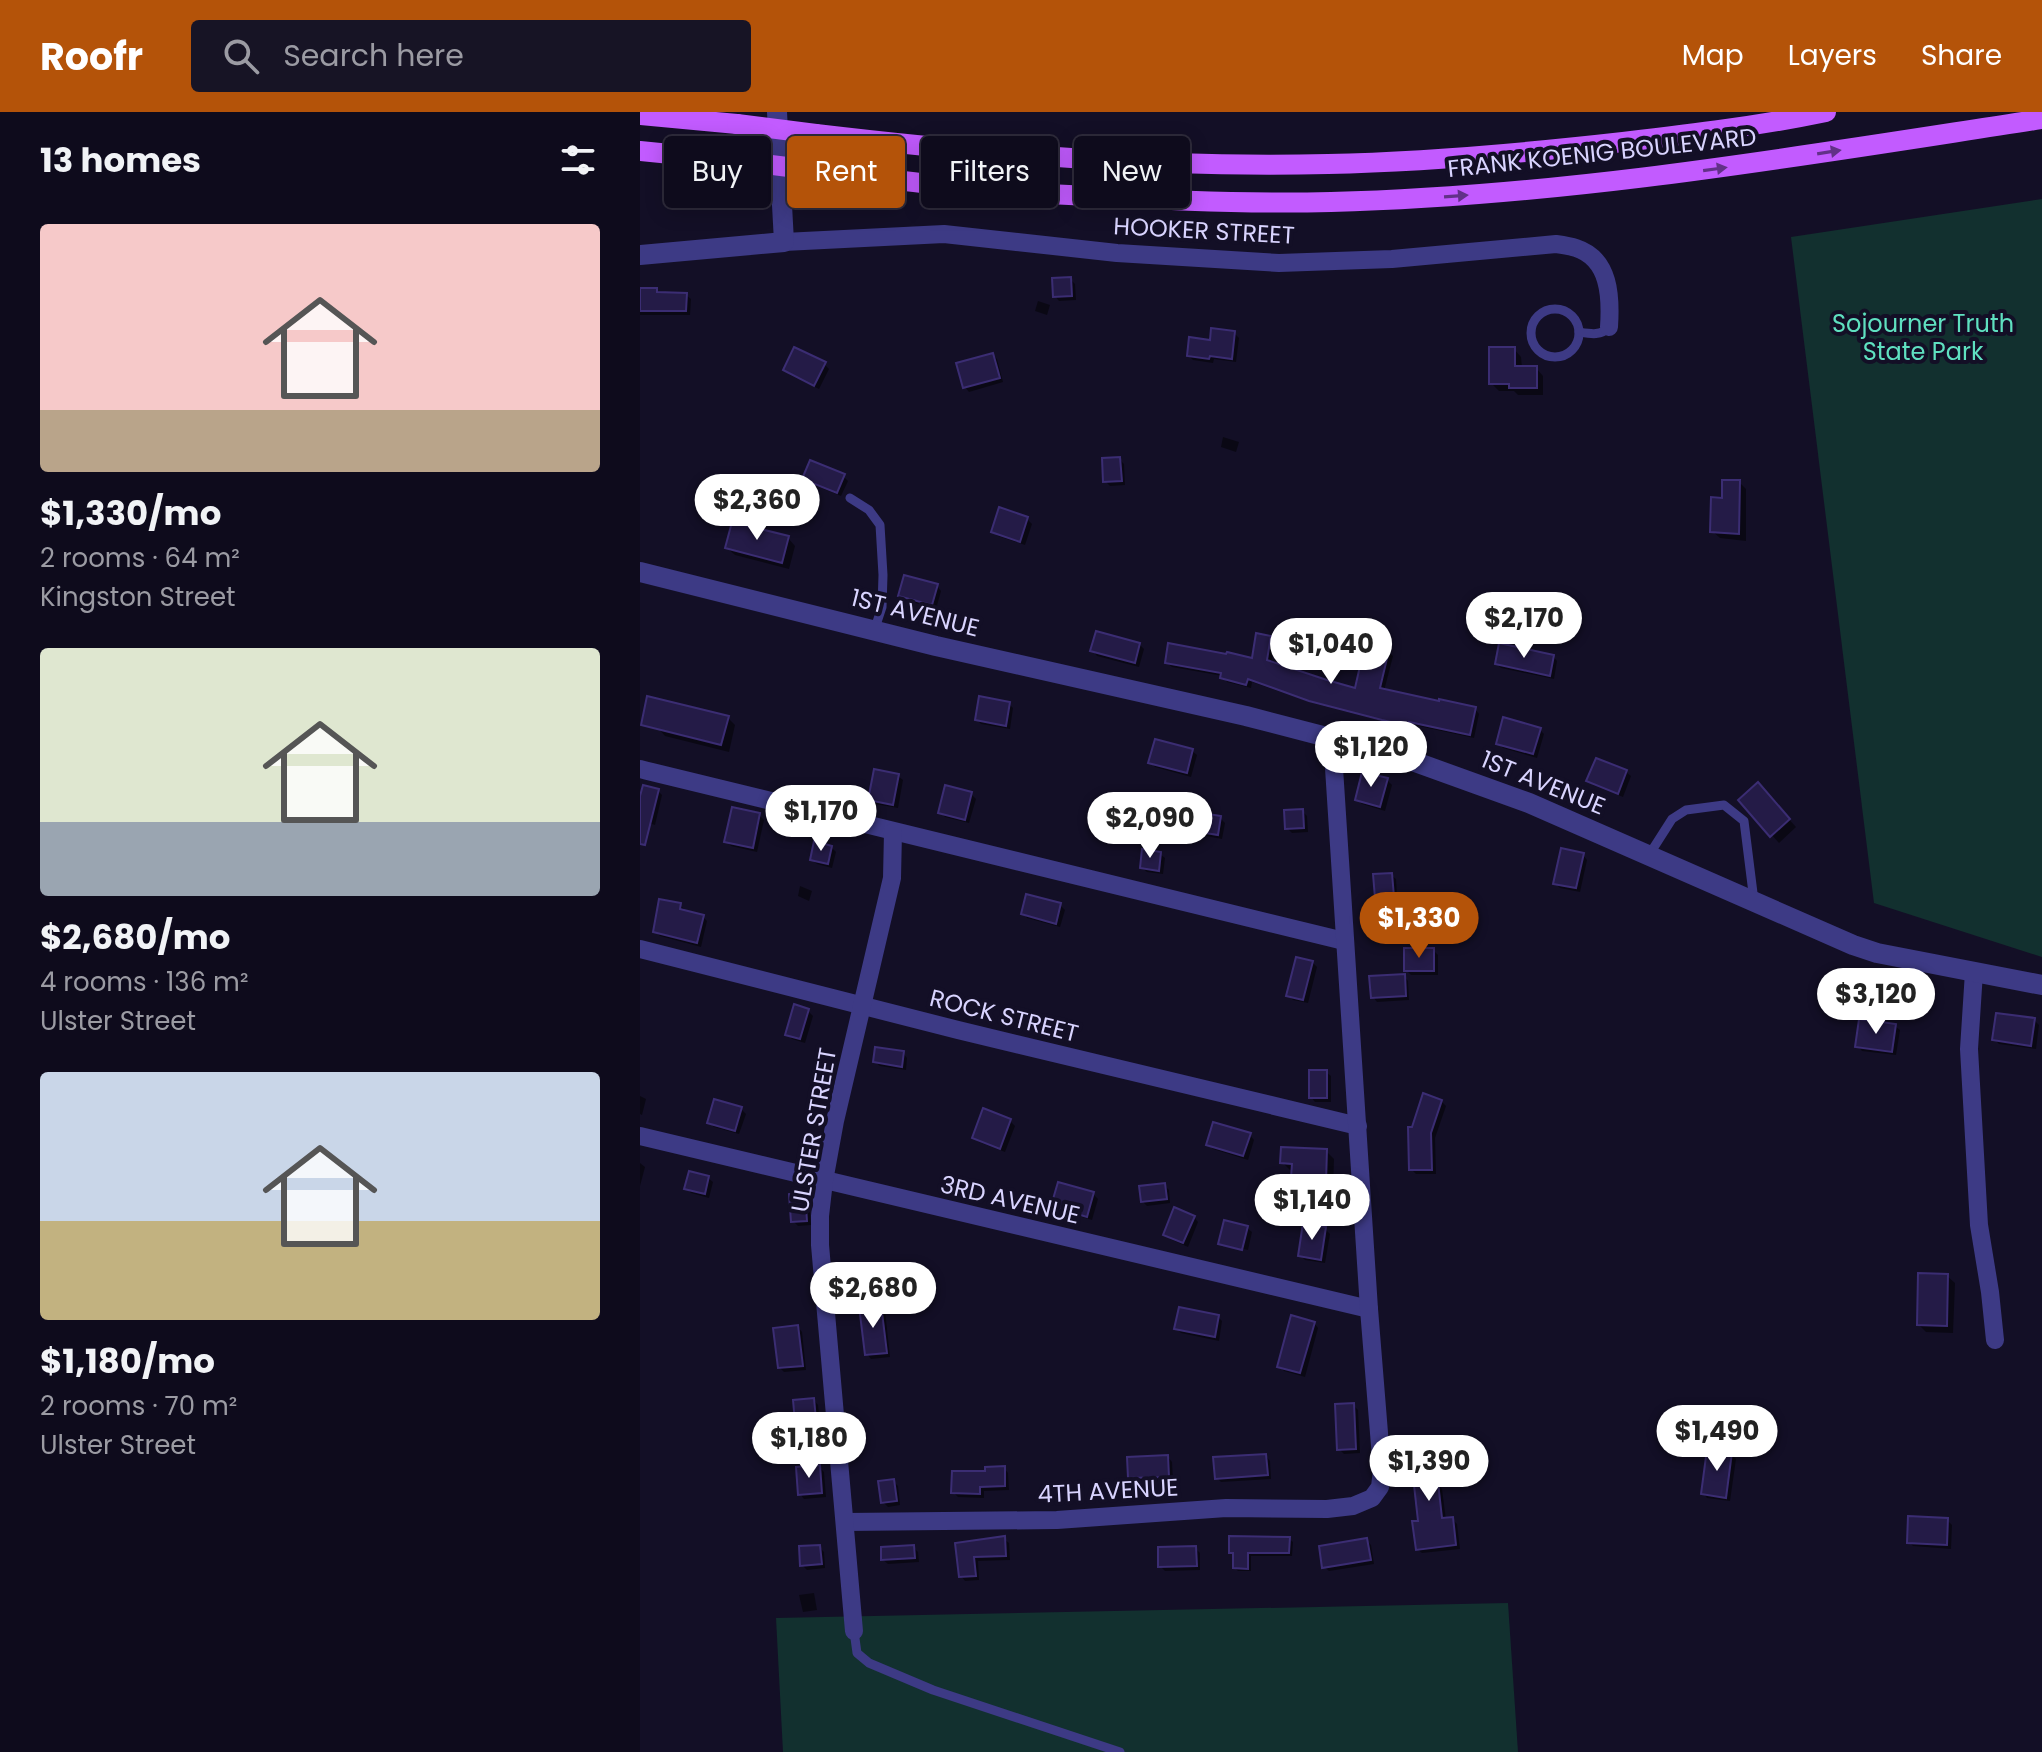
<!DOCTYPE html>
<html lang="en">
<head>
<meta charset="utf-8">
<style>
  :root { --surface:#0e0b1c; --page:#171425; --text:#f1f3f6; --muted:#9b9ba3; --line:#2e2b3b; --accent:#b45309 }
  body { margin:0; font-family:Poppins,sans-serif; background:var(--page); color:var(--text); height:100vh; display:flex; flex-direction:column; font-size:30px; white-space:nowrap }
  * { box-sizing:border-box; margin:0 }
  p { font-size:26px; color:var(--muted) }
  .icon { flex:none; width:44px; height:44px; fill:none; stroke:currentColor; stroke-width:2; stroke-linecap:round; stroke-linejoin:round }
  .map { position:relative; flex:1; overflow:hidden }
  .details { display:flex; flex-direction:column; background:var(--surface); width:640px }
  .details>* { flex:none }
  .banner { position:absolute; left:24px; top:24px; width:760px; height:72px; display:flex; gap:16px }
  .price { position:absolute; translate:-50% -68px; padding:0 18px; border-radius:28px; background:#fff; color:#222; font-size:26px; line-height:52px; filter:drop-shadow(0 2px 4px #0008) }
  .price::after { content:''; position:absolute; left:50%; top:48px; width:24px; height:18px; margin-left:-12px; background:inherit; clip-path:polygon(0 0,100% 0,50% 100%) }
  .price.on { background:var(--accent); color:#fff }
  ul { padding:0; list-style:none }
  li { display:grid; align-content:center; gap:16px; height:424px; padding:0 40px }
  li span { display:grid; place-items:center; height:248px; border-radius:8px; color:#555 }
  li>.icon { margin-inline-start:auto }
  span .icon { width:144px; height:144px; fill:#fffc; stroke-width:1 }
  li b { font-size:34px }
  h2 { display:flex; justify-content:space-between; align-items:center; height:96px; padding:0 40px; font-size:34px }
  .chip { padding:0 28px; border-radius:8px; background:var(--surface); box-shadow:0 4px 20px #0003,0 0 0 2px var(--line); font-size:28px; line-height:72px }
  .chip.on { background:var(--accent); color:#fff }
  header { display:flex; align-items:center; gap:48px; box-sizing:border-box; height:112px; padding:0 40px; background:var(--accent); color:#fff }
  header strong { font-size:38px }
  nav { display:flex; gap:44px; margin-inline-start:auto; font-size:28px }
  .search { width:560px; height:72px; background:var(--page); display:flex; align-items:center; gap:20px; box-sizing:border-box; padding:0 28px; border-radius:8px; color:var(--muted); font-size:30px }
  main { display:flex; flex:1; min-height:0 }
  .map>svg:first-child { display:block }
  .green { fill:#12302f }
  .shadow { fill:#0007 }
  .building { fill:#241b47; stroke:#3b2d73; stroke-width:2 }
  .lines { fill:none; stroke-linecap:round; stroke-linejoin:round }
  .service { stroke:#3d3a85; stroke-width:9 }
  .minor { stroke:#3d3a85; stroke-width:18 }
  .tertiary { stroke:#3d3a85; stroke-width:20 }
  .primary { stroke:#c25bff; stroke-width:20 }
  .primary-bridge { stroke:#c25bff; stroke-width:20 }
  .oneway { fill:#623188 }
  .labels { text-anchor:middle; stroke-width:8; stroke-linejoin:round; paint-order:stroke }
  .street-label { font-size:24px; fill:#d9d4ff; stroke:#130f26 }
  .park-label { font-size:24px; fill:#5fe0c0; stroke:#130f26 }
</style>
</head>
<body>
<header>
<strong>Roofr</strong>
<div class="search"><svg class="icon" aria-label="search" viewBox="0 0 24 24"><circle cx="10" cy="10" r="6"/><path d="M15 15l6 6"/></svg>Search here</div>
<nav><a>Map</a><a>Layers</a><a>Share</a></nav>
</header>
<main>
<section class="details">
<h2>13 homes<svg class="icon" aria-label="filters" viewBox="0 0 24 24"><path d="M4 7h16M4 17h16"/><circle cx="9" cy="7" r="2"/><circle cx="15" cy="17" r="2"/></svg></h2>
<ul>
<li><span style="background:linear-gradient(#f6c9c9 75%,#b9a48a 0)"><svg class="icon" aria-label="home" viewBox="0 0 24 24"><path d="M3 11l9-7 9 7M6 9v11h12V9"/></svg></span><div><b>$1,330/mo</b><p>2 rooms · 64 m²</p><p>Kingston Street</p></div></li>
<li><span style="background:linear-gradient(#dfe7d0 70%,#9aa5b1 0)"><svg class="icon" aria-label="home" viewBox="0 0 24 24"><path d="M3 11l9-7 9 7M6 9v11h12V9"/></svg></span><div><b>$2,680/mo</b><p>4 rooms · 136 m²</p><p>Ulster Street</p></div></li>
<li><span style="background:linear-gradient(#c9d6e8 60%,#c2b280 0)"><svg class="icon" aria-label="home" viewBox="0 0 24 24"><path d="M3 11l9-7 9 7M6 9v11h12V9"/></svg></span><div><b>$1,180/mo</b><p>2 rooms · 70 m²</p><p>Ulster Street</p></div></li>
</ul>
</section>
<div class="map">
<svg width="1402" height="1640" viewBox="0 0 1402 1640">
  <rect width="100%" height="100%" fill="#130f26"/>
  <g class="green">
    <path d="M1402,87V845L1234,791L1151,125Z"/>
    <path d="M868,1491L878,1640H143L136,1506Z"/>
  </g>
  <g class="shadow">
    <path d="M430,167L435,172L436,188L419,189L415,184Z"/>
    <path d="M0,178H16L20,182L46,183L51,187L50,203H0Z"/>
    <path d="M398,189L410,193L407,203L395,199Z"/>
    <path d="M594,221L599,226L596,250L574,247L573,251L553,248L549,244L571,230Z"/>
    <path d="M874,237L881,245L882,256H896L903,264V283H878L874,279H859L851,271Z"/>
    <path d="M353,243L357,247L363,270L329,280L325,275Z"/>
    <path d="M184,252L189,257L179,277L150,263L145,258Z"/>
    <path d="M583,325L599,330L596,340L581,335Z"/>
    <path d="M479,347L484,352L485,373L470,374L465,369Z"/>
    <path d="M203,364L208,369L201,384L169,371L164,366Z"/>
    <path d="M1099,370L1106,377V429L1080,426L1072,419L1084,388Z"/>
    <path d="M387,407L392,412L385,433L358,424L353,420Z"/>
    <path d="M148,426L155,434L149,457L95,443L87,436Z"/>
    <path d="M297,474L301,479L296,497L265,488L260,483Z"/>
    <path d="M630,526L635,531L631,551L716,578L748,540L753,544L744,579L835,597L839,602L834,626L774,613L773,617L676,592L612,570L611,576L587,570L583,564L532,555L527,551L613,549Z"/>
    <path d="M499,532L504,537L499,555L457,544L453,539Z"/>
    <path d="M913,544L917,549L914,567L861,556L857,552Z"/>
    <path d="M369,592L373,596L370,617L341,612L337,608Z"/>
    <path d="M88,606L95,613L89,640L25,624L18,616Z"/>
    <path d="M899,617L904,622L897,646L863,636L858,631Z"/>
    <path d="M552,639L557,643L551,665L515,655L511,651Z"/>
    <path d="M986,660L991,664L983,685L953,673L949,669Z"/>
    <path d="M258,664L263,668L258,696L235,692L230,687Z"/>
    <path d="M747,668L752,673L745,699L722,692L717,688Z"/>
    <path d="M18,679L22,683L15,713L2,709L0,707V693Z"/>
    <path d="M1125,681L1156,715L1139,731L1101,689Z"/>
    <path d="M331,682L336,687L329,711L305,705L300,700Z"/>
    <path d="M662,699L667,704L668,720L652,721L647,716Z"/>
    <path d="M119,703L124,708L117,740L91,734L87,729Z"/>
    <path d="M580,706L585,711L582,727L566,724L561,719Z"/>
    <path d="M191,735L196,740L192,756L177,752L172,748Z"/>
    <path d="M520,742L525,746L523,762L507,760L502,756Z"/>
    <path d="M943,743L947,748L940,780L920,776L915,771Z"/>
    <path d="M751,763L756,767L758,801L742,802L738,797Z"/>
    <path d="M160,774L172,779L169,789L158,784Z"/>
    <path d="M40,793L45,798L44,800L63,805L67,809L61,835L20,824L15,819Z"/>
    <path d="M420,793L425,798L420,815L387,806L383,801Z"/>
    <path d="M793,838L798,843V863H771L766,858Z"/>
    <path d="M672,850L677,855L668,891L653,888L648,883Z"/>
    <path d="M764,864L768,869L769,888L737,890L733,885Z"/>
    <path d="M168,899L173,904L165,931L152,927L147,922Z"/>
    <path d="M1394,908L1399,913L1396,937L1359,932L1354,927Z"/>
    <path d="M1255,914L1260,918L1256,943L1222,939L1218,934Z"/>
    <path d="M263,941L267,946L266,958L240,954L235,950Z"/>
    <path d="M686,960L691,964V990H675L671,985Z"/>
    <path d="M0,984L6,987L2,1003L0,1002Z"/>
    <path d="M801,989L806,994L795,1026L796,1062H776L771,1057Z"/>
    <path d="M101,997L106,1002L99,1022L74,1015L69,1010Z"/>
    <path d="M344,999L370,1009L375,1014L365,1040L339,1030L334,1026Z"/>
    <path d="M610,1023L614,1028L608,1048L573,1037L568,1032Z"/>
    <path d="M686,1039L694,1047L693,1077H680V1087L660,1086L652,1079L653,1058H650L642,1050Z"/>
    <path d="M0,1051L5,1055L0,1074Z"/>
    <path d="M68,1066L73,1070L69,1086L51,1081L47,1077Z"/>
    <path d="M524,1073L529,1078L530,1091L507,1094L502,1089Z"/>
    <path d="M164,1082L169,1087L171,1113L158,1114L153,1109Z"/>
    <path d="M453,1082L458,1087L452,1108L418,1098L413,1093Z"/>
    <path d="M554,1105L558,1110L548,1135L530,1127L525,1122Z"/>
    <path d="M607,1116L612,1120L608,1138L583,1132V1135L581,1132Z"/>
    <path d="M685,1117L690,1122L685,1151L665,1148L660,1143Z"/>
    <path d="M1307,1164L1315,1171L1313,1221L1286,1220L1279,1213Z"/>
    <path d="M240,1194L245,1198L250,1245L231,1247L227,1242Z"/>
    <path d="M578,1205L582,1209L579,1229L541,1221L536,1216Z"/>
    <path d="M674,1211L678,1216L665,1265L644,1259L639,1254Z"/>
    <path d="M158,1215L162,1220L166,1258L144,1260L139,1255Z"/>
    <path d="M174,1288L178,1293L180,1312L161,1314L157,1309Z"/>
    <path d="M713,1293L718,1298L720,1341L704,1342L699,1337Z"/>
    <path d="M790,1331L794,1335L800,1375L802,1377L806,1408L812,1407L817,1412L820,1437L782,1441L777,1437Z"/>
    <path d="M1091,1342L1096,1347L1090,1389L1067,1386L1063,1381Z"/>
    <path d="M626,1344L630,1349L631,1367L581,1370L577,1366Z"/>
    <path d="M528,1345L532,1350L533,1369L495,1370L490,1365Z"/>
    <path d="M179,1355L184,1360L186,1385L164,1387L160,1382Z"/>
    <path d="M364,1356L368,1361L369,1378L344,1379V1386L318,1385L313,1380L347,1361Z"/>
    <path d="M253,1369L258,1374L260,1393L248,1395L243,1390Z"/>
    <path d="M1307,1408L1312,1413L1311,1437L1273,1434L1269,1430Z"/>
    <path d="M364,1427L369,1431L370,1448L338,1449L339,1468L325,1469L321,1464L318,1433Z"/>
    <path d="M649,1427L653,1430L652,1444H611V1459H598L595,1456V1445L591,1440Z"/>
    <path d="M726,1428L731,1433L734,1452L689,1459L684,1455Z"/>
    <path d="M179,1435L184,1440L185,1456L167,1458L162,1453Z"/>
    <path d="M273,1435L278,1440L279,1450L248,1452L243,1448Z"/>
    <path d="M555,1436L560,1441V1458L525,1459L520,1454Z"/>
    <path d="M174,1481L177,1498L163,1500L159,1483Z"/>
  </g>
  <g class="building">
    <path d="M431,165L432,184L413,185L412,166Z"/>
    <path d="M0,176H17V180L47,181L46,199H0Z"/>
    <path d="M571,216L595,219L592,247L570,244L569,247L547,244L549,225L570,228Z"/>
    <path d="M154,235L186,250L174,274L143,258Z"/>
    <path d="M849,235H875V254H897V276H869V272H849Z"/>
    <path d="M353,241L360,266L323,276L316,251Z"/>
    <path d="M480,345L482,369L463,370L462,346Z"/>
    <path d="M170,348L205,362L197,381L162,367Z"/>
    <path d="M1082,368H1100L1099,422L1070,420L1071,385L1082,386Z"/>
    <path d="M359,395L388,405L380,430L351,420Z"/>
    <path d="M92,410L149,424L142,451L85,436Z"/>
    <path d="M264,463L298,472L292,493L258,484Z"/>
    <path d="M456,519L500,531L495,551L450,539Z"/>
    <path d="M616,521L631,524L627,548L687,568L715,576L725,532L749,538L740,576L799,589V587L836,595L830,623L769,610L768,614L742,608L669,589L608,567L606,573L580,566L581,561L525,551L528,531L586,542L587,540L612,546Z"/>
    <path d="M859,531L914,543L910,564L855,552Z"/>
    <path d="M7,584L89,604L81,633L1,613Z"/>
    <path d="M339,584L370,590L366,614L335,608Z"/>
    <path d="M863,605L901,616L893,642L856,632Z"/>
    <path d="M515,627L553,637L547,661L508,651Z"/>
    <path d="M956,646L987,658L978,682L946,669Z"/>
    <path d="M234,657L259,662L253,693L228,688Z"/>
    <path d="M722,660L748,666L740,695L715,688Z"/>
    <path d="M1118,670L1150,707L1130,725L1098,688Z"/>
    <path d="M3,673L19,677L5,733L0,732V684Z"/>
    <path d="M305,673L332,680L325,708L298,701Z"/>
    <path d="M92,695L120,701L113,736L84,730Z"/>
    <path d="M663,697L664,716L645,717L644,698Z"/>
    <path d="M562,701L581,704L578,723L559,720Z"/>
    <path d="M174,729L192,734L188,752L170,748Z"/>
    <path d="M921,736L944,741L936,776L913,772Z"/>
    <path d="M502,737L521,740L519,759L500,756Z"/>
    <path d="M752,761L755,797L736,798L733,762Z"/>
    <path d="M386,782L421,791L416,812L381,802Z"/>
    <path d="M19,787L41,791L40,797L64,803L57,831L13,820Z"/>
    <rect x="764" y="836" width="30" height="23"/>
    <path d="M656,845L673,849L663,888L646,884Z"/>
    <path d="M765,862L766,884L731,886L729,864Z"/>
    <path d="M154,892L169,897L160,927L145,923Z"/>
    <path d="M1356,901L1395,906L1391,934L1352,928Z"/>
    <path d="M1219,907L1256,912L1252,940L1215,935Z"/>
    <path d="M235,935L264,939L262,955L233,950Z"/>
    <rect x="669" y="958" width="18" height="28"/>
    <path d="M783,981L802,988L791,1021L792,1058H769L768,1015H772Z"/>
    <path d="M74,987L102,995L95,1019L67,1011Z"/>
    <path d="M343,996L371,1007L360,1037L332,1026Z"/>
    <path d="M573,1010L611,1021L603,1044L566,1033Z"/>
    <path d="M641,1035L687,1037L686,1071L674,1070L673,1081L650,1079L652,1052L640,1051Z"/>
    <path d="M49,1059L69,1064L65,1082L44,1077Z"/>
    <path d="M418,1070L454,1080L447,1105L411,1094Z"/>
    <path d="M525,1071L527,1087L501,1090L499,1074Z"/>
    <path d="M165,1080L167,1109L151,1110L149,1082Z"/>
    <path d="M534,1095L555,1104L543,1131L523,1123Z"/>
    <path d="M584,1108L608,1114L602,1138L578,1132Z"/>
    <path d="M663,1111L686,1115L681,1148L658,1144Z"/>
    <path d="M1278,1161L1308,1162L1307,1214L1277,1213Z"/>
    <path d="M241,1192L247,1241L225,1243L219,1194Z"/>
    <path d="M539,1195L579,1203L575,1225L534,1217Z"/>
    <path d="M651,1203L675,1210L660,1261L637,1255Z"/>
    <path d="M158,1213L163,1254L138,1256L133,1216Z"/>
    <path d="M174,1286L176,1308L155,1310L153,1288Z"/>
    <path d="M714,1291L716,1337L697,1338L695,1292Z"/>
    <path d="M790,1329L796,1370H798L802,1406L813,1405L816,1433L776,1438L772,1409H778L774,1373H776L770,1332Z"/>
    <path d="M1067,1337L1092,1340L1086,1386L1061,1382Z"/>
    <path d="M626,1342L628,1363L575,1367L573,1345Z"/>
    <path d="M528,1343L529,1365L488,1366L487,1345Z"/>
    <path d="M180,1353L182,1381L158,1383L156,1355Z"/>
    <path d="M365,1354V1374L340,1375V1382L311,1381L312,1359H345V1355Z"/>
    <path d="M254,1367L257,1389L241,1391L238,1369Z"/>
    <path d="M1268,1404L1308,1406L1307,1433L1267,1431Z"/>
    <path d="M365,1424L366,1444L334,1445L336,1464L319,1465L315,1431Z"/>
    <path d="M589,1424L650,1425L649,1441H608V1457L593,1456V1441H589Z"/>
    <path d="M727,1426L731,1448L682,1456L679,1434Z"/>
    <path d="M180,1433L182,1452L160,1454L159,1434Z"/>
    <path d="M274,1433L275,1446L241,1448V1435Z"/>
    <path d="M556,1434L557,1454L518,1455V1435Z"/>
  </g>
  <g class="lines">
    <g class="service">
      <circle cx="915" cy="221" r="24"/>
      <path d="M939,220C951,222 961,224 969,215"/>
      <path d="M210,386L229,398L240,413L243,463L242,495L234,519"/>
      <path d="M1009,743L1032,707L1046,698L1084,693L1104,709L1114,789"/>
      <path d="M214,1519L217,1541L229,1551L293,1578L480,1640"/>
    </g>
    <g class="minor">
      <path d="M144,130L304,122L477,141L639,151L752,147L916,132C923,133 930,134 936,136C970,147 971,185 969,215"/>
      <path d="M0,657C234,716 469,771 704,829"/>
      <path d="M0,837L318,918L718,1014"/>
      <path d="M1334,860L1329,937L1339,1113L1350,1180L1355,1228"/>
      <path d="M0,1024L729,1197"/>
      <path d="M205,1410L417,1408L586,1396L687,1397L713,1394L732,1386L740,1375L742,1358L729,1197L692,625"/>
      <path d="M214,1519L180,1133V1104L184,1069L195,1009L252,766L253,720"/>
    </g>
    <g class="tertiary">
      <path d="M0,143L144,130L137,0"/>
      <path d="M0,460L296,534L606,604L756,643L889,691L1213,833L1237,841L1402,873"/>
    </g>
    <g class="primary">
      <path d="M0,3L97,12"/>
      <path d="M176,22C345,42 517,56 688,52C787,50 885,41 983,30C1051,22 1119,14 1186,0"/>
      <path d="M0,39L100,49"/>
      <path d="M180,59C223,63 266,70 308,74C358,80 407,82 456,84C534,89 613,92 691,90C930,84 1166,43 1402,7"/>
    </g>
    <g class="primary-bridge">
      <path d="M97,12L176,22"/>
      <path d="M100,49L180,59"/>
    </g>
  </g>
  <defs><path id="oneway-solid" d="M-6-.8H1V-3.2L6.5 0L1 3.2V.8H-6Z" transform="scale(2)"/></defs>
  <g class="oneway">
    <use href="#oneway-solid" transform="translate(1189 40) rotate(-9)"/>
    <use href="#oneway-solid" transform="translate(1075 57) rotate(-8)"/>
    <use href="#oneway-solid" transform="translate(816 84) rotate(-4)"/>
  </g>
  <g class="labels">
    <g class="street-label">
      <text transform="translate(962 41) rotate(-6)" y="8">FRANK KOENIG BOULEVARD</text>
      <text transform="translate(564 119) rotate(3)" y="8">HOOKER STREET</text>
      <text transform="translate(275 501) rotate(14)" y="8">1ST AVENUE</text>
      <text transform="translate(903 671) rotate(22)" y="8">1ST AVENUE</text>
      <text transform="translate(364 904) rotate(14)" y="8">ROCK STREET</text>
      <text transform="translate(174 1018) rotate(-80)" y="8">ULSTER STREET</text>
      <text transform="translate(370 1088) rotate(13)" y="8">3RD AVENUE</text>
      <text transform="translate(468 1379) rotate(-3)" y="8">4TH AVENUE</text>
    </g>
    <g class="park-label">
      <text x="1283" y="220">Sojourner Truth<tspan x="1283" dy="28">State Park</tspan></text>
    </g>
  </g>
</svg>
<b class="price" style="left:117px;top:430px">$2,360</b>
<b class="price" style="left:884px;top:548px">$2,170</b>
<b class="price" style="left:691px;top:574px">$1,040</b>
<b class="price" style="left:731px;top:677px">$1,120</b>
<b class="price" style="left:181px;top:741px">$1,170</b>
<b class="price" style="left:510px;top:748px">$2,090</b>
<b class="price on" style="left:779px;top:848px">$1,330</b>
<b class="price" style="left:1236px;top:924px">$3,120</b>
<b class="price" style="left:672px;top:1130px">$1,140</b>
<b class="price" style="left:233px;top:1218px">$2,680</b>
<b class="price" style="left:1077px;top:1361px">$1,490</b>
<b class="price" style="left:169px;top:1368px">$1,180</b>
<b class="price" style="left:789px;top:1391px">$1,390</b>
<div class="banner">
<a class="chip">Buy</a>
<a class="chip on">Rent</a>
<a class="chip">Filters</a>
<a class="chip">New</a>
</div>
</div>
</main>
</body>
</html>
